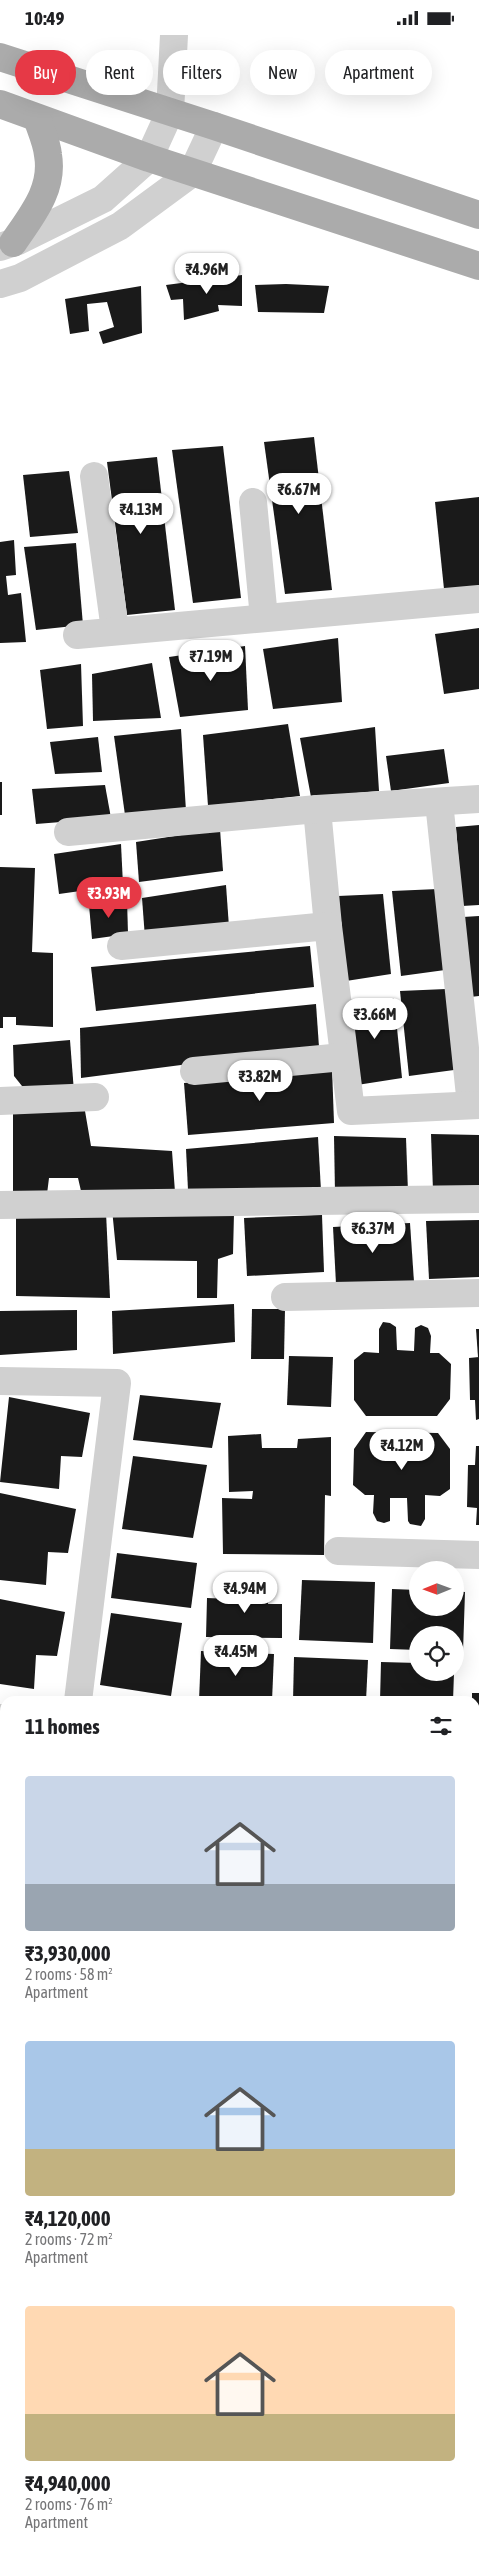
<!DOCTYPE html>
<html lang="en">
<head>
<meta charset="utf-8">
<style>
  :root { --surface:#fff; --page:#f2f2f2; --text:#202124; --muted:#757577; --accent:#e63946 }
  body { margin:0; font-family:"Asap Condensed",sans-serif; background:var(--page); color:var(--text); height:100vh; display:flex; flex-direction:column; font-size:19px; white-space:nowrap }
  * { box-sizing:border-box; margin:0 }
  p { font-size:16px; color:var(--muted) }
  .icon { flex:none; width:28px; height:28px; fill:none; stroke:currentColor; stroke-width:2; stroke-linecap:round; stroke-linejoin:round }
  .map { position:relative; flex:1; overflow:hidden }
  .details { position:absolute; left:0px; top:1661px; width:480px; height:866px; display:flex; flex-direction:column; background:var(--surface); border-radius:15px 15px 0 0; box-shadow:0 5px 20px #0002 }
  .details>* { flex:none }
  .banner { position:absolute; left:15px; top:15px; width:450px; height:45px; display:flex; gap:10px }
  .needle { width:32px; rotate:269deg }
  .buttons { position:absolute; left:409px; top:1526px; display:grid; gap:10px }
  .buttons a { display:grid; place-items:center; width:55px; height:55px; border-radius:50%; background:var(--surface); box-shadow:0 5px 20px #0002; font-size:25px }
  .price { position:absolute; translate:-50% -42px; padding:0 11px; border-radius:18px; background:#fff; color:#222; font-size:16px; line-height:32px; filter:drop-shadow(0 1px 2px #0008) }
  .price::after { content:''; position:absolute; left:50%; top:30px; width:15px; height:11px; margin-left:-8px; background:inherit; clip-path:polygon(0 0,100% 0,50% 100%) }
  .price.selected { background:var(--accent); color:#fff }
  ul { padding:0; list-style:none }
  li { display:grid; align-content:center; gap:10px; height:265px; padding:0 25px }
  li span { display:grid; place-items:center; height:155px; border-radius:5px; color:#555 }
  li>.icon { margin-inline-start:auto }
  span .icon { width:90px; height:90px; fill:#fffc; stroke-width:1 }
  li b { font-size:21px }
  h2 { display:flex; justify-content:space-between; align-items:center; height:60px; padding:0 25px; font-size:21px }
  .pill { padding:0 18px; border-radius:22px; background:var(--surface); box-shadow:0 5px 20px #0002; font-size:18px; line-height:45px }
  .pill.selected { background:var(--accent); color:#fff }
  .status { display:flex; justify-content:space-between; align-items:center; height:35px; padding:0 25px; background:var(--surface); direction:ltr }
  .status svg { height:14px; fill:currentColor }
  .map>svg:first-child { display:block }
  .building { fill:#1a1a1a }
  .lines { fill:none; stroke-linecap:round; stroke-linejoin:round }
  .minor { stroke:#d0d0d0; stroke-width:28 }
  .major { stroke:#ababab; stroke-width:28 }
</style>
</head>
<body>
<div class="status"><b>10:49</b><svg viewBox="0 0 49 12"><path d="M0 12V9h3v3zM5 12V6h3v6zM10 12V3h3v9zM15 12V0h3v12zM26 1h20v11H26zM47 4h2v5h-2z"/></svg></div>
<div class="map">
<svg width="479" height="2527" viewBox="0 0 479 2527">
  <rect width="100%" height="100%" fill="#fff"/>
  <g class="building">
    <path d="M242,240V271L218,270L219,276L184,285L183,264L171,265L166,250Z"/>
    <path d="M286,249L329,251L324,278L258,277L255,250Z"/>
    <path d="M141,251L142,298L103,309L99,297L114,292L107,267L87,269L89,296L70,299L65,264Z"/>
    <path d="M314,402L332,555L285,559L264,407Z"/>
    <path d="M223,411L241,563L193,568L172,415Z"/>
    <path d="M157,422L175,575L127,580L107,427Z"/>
    <path d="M69,436L78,498L30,502L23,440Z"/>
    <path d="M479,462V551L444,554L435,467Z"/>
    <path d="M14,505L16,540L6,541L8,560L21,558L26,607L0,608V507Z"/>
    <path d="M76,508L83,590L36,595L24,512Z"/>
    <path d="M479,593V654L444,659L435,599Z"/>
    <path d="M338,603L342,667L273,674L263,614Z"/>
    <path d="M245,611L248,675L180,682L169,622Z"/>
    <path d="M152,628L161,683L93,686L92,639Z"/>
    <path d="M81,629L83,691L47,694L40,635Z"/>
    <path d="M288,689L300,761L208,771L203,700Z"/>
    <path d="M375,692L379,756L311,762L300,703Z"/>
    <path d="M181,694L186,776L125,780L114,701Z"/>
    <path d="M98,702L102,737L55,739L50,707Z"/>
    <path d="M444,714L449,748L391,756L386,721Z"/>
    <rect x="0" y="747" width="2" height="33"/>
    <path d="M105,750L111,783L36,789L32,754Z"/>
    <path d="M479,790V870L462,871L456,792Z"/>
    <path d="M220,794L223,836L139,847L136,807Z"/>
    <path d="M121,809L123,850L59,859L54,819Z"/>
    <path d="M0,832L35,833L32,917L53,918V992L16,990V982H3V993H0Z"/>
    <path d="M226,850L229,892L145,903L142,863Z"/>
    <path d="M438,854L445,935L401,941L392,856Z"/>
    <path d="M383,859L391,939L346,946L338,861Z"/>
    <path d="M127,864L128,899L92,904L89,870Z"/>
    <path d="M479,881V961L470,962L463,882Z"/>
    <path d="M310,911L314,952L96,976L91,932Z"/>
    <path d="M446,954L454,1035L409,1041L400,956Z"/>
    <path d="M394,963L402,1043L357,1050L348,965Z"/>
    <path d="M316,969L319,1012L81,1043L80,993Z"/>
    <path d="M70,1005L74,1057L26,1056L14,1041L13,1010Z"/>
    <path d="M332,1033L334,1088L188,1100L184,1048Z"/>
    <path d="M13,1076H85L91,1111L172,1116L175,1157L81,1156L78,1143H49L47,1159L13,1160Z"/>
    <path d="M431,1099L479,1100V1155L433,1156Z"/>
    <path d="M334,1101L406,1103L408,1157L335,1158Z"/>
    <path d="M318,1102L321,1156L188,1155L186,1114Z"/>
    <path d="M112,1174L234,1178L233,1219L218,1224L217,1263H197V1226L117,1225Z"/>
    <path d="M106,1177L110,1263L16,1261V1178Z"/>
    <path d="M322,1180L324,1237L247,1241L244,1183Z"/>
    <path d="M479,1185V1242L429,1244L426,1186Z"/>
    <path d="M410,1188L414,1247L336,1249L333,1192Z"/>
    <path d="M234,1269L235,1307L113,1319L112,1276Z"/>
    <path d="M252,1274H285L284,1324H251Z"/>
    <path d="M77,1275V1315L0,1320V1276Z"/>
    <path d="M383,1287L390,1288L396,1292L397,1315L414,1316L415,1293L421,1290L428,1293L431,1301L430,1318H439L451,1329L450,1364L437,1381H366L354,1365V1325L364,1317L379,1318V1294Z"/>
    <path d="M476,1294H479V1322H478Z"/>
    <path d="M289,1321L333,1322L331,1372L287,1370Z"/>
    <path d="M479,1322V1384L476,1385L475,1365H470L469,1323Z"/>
    <path d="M140,1360L221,1368L212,1413L133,1405Z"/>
    <path d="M9,1362L90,1378L82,1422L61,1421L59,1454L0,1447Z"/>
    <path d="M366,1397L438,1398L450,1414V1454L440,1461L425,1460V1484L421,1491L410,1489L408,1486L407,1463H390V1486L384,1488L377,1486L373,1478L374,1460H365L353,1450L354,1414Z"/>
    <path d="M261,1399L262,1413H297L298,1404L331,1402V1461L325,1460L324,1520L223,1519L222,1463L252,1464L253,1456L229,1457L228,1401Z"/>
    <path d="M476,1411H479V1490H476L477,1473L467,1472L468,1430H475Z"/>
    <path d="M133,1421L207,1430L193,1503L122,1494Z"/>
    <path d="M0,1458L76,1474L68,1518L48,1517L46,1550L0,1545Z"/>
    <path d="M117,1518L197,1528L191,1573L111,1563Z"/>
    <path d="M302,1545L375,1547L373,1608L299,1605Z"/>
    <path d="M231,1549H269L268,1569H282V1603L206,1602L207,1563L231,1564Z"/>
    <path d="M392,1554L418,1555V1572H455V1556L465,1557L463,1617H455V1600H418V1615L390,1614Z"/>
    <path d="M0,1564L65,1577L57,1621L36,1620L34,1654L0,1649Z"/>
    <path d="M111,1578L182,1588L171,1661L100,1650Z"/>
    <path d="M201,1616L274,1619L272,1666H199Z"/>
    <path d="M294,1622L368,1625L366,1666H293Z"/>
    <path d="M381,1627L418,1628V1638H454L453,1666H380Z"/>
    <path d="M472,1658H479V1696H475V1666H472Z"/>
    <rect x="475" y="1757" width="4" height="154"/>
    <path d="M0,1793L5,1794V1841L0,1840Z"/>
    <path d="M0,1865L5,1866V1983L0,1982Z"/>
    <path d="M0,1996H5V2114L0,2113Z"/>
    <rect x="0" y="2236" width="5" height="53"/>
    <path d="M0,2312H4L2,2368H0Z"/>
    <rect x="6" y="2522" width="44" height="5"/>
    <rect x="77" y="2522" width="45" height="5"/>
  </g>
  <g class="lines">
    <g class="minor">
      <path d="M0,212L18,206L103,164L149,123L170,77L174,0"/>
      <path d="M0,249L20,243L120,191L192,138L214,91"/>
      <path d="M94,441L115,595"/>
      <path d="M253,467L264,583"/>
      <path d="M77,600L479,564"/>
      <path d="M439,767L471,1070"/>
      <path d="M317,774L328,891L351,1076L479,1070"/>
      <path d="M68,797L317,774L479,764"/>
      <path d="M121,911L328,891"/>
      <path d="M194,1036L343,1022"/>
      <path d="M0,1066L95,1062"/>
      <path d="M0,1170L479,1164"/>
      <path d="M285,1262L479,1258"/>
      <path d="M0,1346L117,1348L78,1666"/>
      <path d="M338,1516L479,1520"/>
      <path d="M0,1683H5"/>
      <path d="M475,1714H479"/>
      <path d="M0,1857H5"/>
      <path d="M0,2300H5"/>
      <path d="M475,2518L479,2519"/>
      <path d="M65,2527V2522"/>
      <path d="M163,2527V2522"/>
    </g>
    <g class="major">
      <path d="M0,22L214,91L479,180"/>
      <path d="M0,69L149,123L479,231"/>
      <path d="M13,208C31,181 54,155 48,120C47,108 41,95 37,83"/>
    </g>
  </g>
</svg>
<div class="buttons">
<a><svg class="needle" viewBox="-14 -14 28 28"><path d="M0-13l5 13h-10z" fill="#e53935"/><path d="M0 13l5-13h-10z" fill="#757577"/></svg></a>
<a><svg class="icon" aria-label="locate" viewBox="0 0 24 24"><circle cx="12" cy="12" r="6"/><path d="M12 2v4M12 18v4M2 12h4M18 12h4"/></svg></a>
</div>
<b class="price" style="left:207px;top:260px">₹4.96M</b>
<b class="price" style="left:299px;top:480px">₹6.67M</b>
<b class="price" style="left:141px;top:500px">₹4.13M</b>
<b class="price" style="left:211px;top:647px">₹7.19M</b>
<b class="price selected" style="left:109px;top:884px">₹3.93M</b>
<b class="price" style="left:375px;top:1005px">₹3.66M</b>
<b class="price" style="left:260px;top:1067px">₹3.82M</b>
<b class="price" style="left:373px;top:1219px">₹6.37M</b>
<b class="price" style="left:402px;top:1436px">₹4.12M</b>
<b class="price" style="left:245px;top:1579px">₹4.94M</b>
<b class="price" style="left:236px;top:1642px">₹4.45M</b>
<div class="banner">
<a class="pill selected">Buy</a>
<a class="pill">Rent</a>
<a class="pill">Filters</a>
<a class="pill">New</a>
<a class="pill">Apartment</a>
</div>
<section class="details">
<h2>11 homes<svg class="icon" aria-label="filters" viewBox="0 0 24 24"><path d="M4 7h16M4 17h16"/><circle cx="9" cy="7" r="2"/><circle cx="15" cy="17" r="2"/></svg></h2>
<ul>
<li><span style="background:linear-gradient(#c9d6e8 70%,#9aa5b1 0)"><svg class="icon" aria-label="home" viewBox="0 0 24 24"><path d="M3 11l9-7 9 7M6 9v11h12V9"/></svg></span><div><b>₹3,930,000</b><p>2 rooms · 58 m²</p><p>Apartment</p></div></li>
<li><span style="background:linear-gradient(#a9c7e8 70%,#c2b280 0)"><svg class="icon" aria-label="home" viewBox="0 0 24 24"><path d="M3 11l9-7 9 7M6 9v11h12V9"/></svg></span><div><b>₹4,120,000</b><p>2 rooms · 72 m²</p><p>Apartment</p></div></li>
<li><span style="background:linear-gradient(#ffd9b3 70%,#c2b280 0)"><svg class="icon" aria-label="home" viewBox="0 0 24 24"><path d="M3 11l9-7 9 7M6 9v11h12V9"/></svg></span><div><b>₹4,940,000</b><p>2 rooms · 76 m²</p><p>Apartment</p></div></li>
</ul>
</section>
</div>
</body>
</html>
